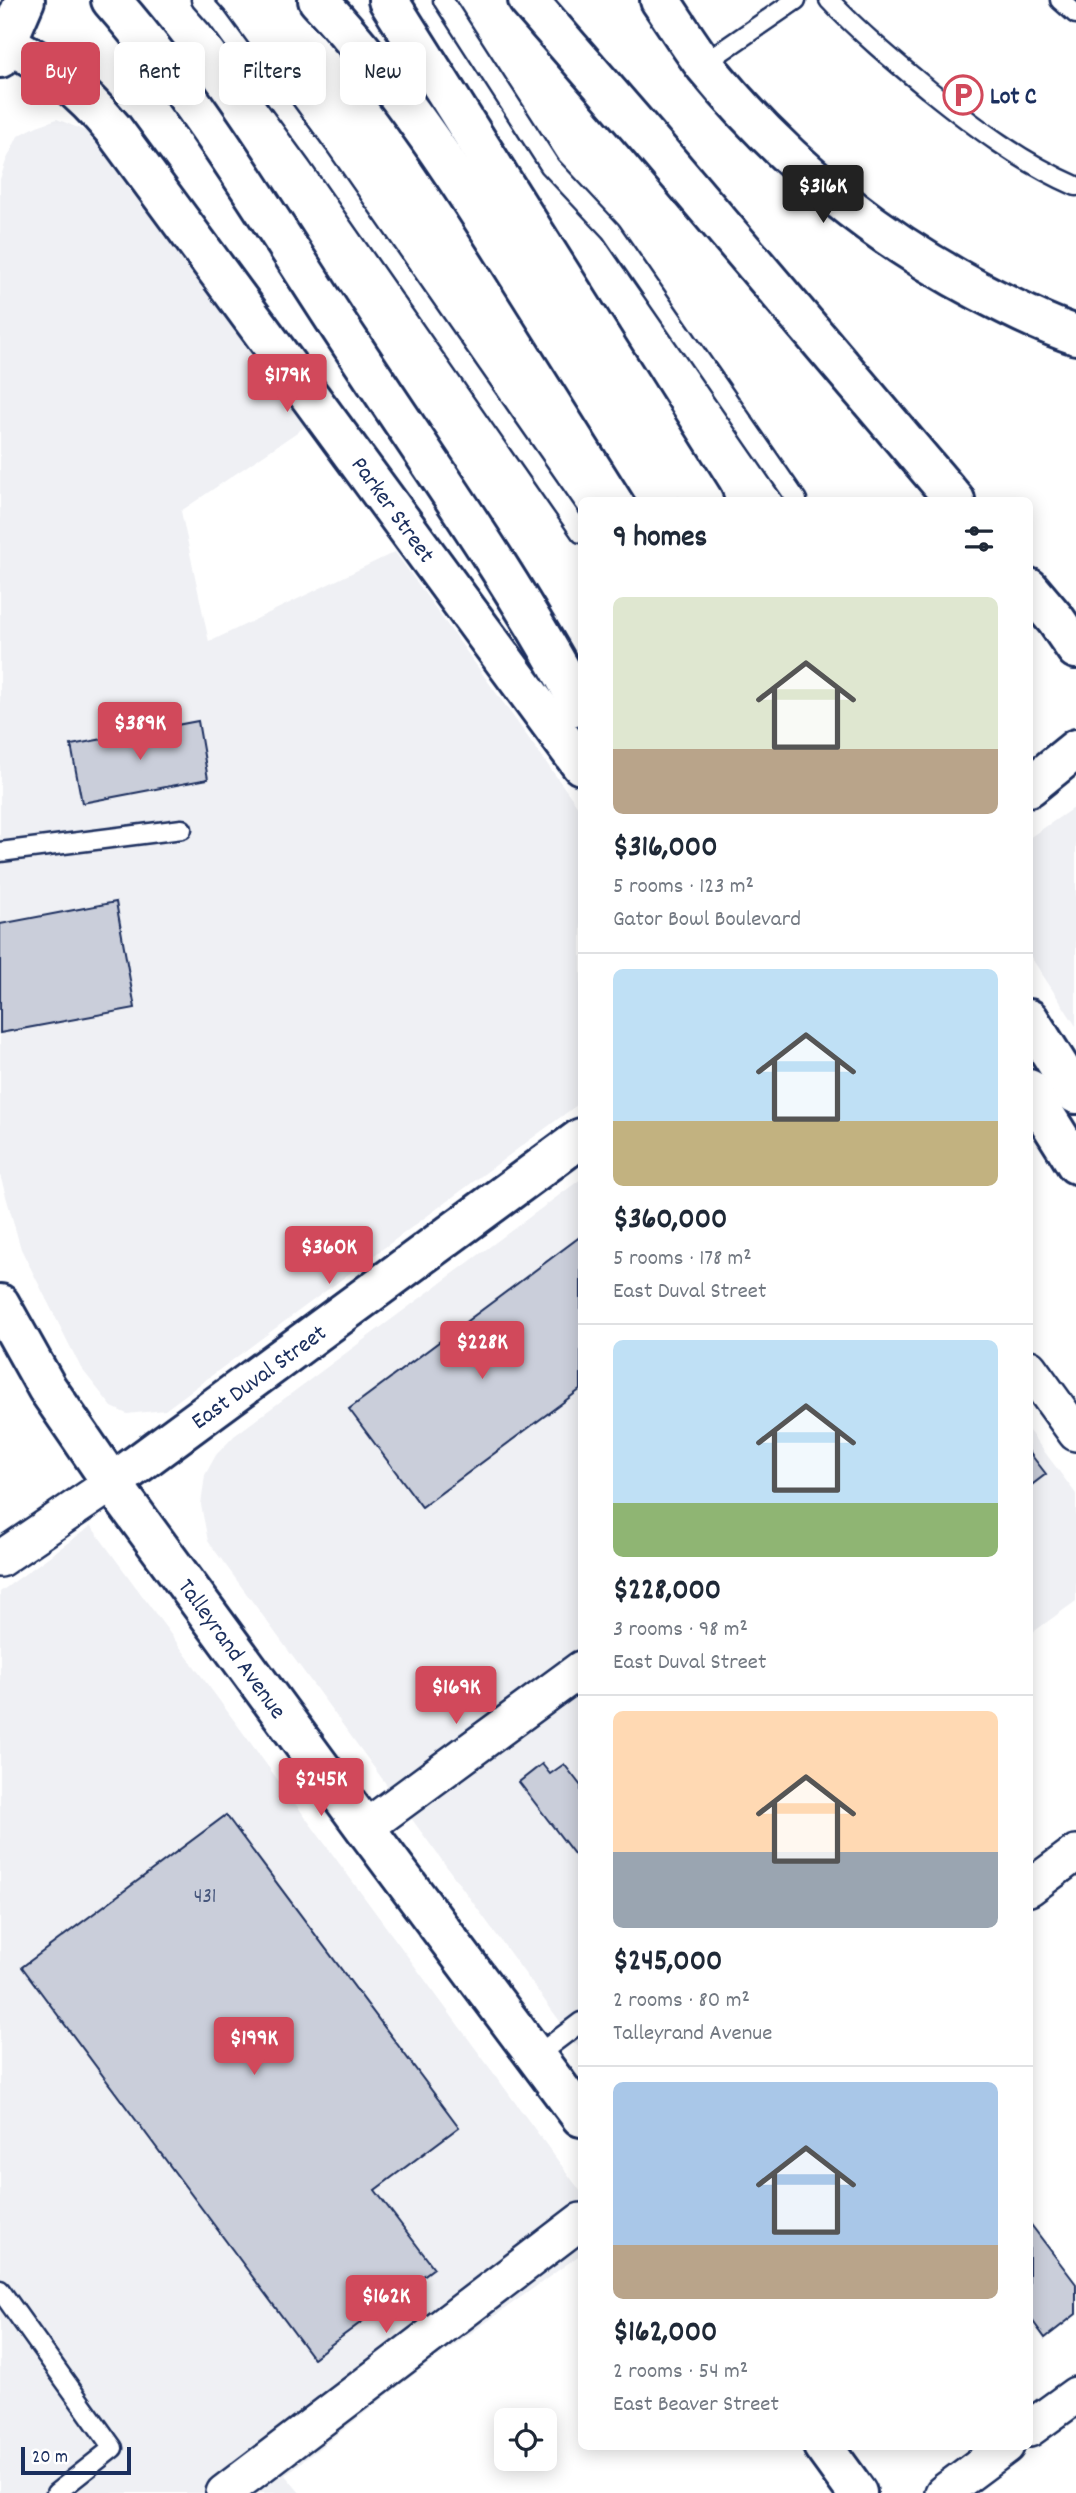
<!DOCTYPE html>
<html lang="en">
<head>
<meta charset="utf-8">
<style>
  :root { --surface:#fff; --page:#f6f6f7; --text:#1f2937; --muted:#747a83; --line:#e0e1e3; --accent:#d1495b }
  body { margin:0; font-family:Dekko,sans-serif; background:var(--page); color:var(--text); height:100vh; display:flex; flex-direction:column; font-size:26px; white-space:nowrap }
  * { box-sizing:border-box; margin:0 }
  p { font-size:23px; color:var(--muted) }
  .icon { flex:none; width:38px; height:38px; fill:none; stroke:currentColor; stroke-width:2; stroke-linecap:round; stroke-linejoin:round }
  .map { position:relative; flex:1; overflow:hidden }
  .panel { position:absolute; left:578px; top:497px; width:455px; height:1953px; display:flex; flex-direction:column; background:var(--surface); border-radius:10px; box-shadow:0 4px 18px #0003 }
  .panel>* { flex:none }
  .banner { position:absolute; left:21px; top:42px; width:452px; height:63px; display:flex; gap:14px }
  .tools { position:absolute; left:494px; top:2408px; display:grid; gap:14px }
  .tools a { display:grid; place-items:center; width:63px; height:63px; border-radius:10px; background:var(--surface); box-shadow:0 4px 18px #0003; font-size:35px }
  .scale { position:absolute; left:21px; bottom:18px; width:110px; box-sizing:border-box; padding-left:7px; border:4px solid #1b2f5e; border-top:0; font-size:19px; line-height:24px; white-space:nowrap; color:#1b2f5e; -webkit-text-stroke:5px #fff; paint-order:stroke }
  .price { position:absolute; translate:-50% -60px; padding:0 16px; border-radius:7px; background:var(--accent); color:#fff; font-size:23px; line-height:46px; filter:drop-shadow(0 2px 4px #0008) }
  .price::after { content:''; position:absolute; left:50%; top:42px; width:21px; height:16px; margin-left:-10px; background:inherit; clip-path:polygon(0 0,100% 0,50% 100%) }
  .price.selected { background:#222; color:#fff }
  ul { padding:0; list-style:none }
  li { display:grid; align-content:center; gap:14px; height:371px; padding:0 35px }
  li+li { border-top:2px solid var(--line) }
  li span { display:grid; place-items:center; height:217px; border-radius:10px; color:#555 }
  li>.icon { margin-inline-start:auto }
  span .icon { width:126px; height:126px; fill:#fffc; stroke-width:1 }
  li b { font-size:30px }
  h2 { display:flex; justify-content:space-between; align-items:center; height:84px; padding:0 35px; font-size:30px }
  .chip { padding:0 24px; border-radius:10px; background:var(--surface); box-shadow:0 4px 18px #0003; font-size:24px; line-height:63px }
  .chip.selected { background:var(--accent); color:#fff }
  .map>svg:first-child { display:block }
  .built { fill:#eff0f4 }
  .building { fill:#caceda; stroke:#1b2f5e; stroke-width:2 }
  .lines { fill:none; stroke-linecap:round; stroke-linejoin:round }
  .service-casing { stroke:#1b2f5e; stroke-width:23 }
  .minor-casing { stroke:#1b2f5e; stroke-width:40 }
  .tertiary-casing { stroke:#1b2f5e; stroke-width:44 }
  .motorway-casing { stroke:#1b2f5e; stroke-width:44 }
  .service { stroke:#fff; stroke-width:18 }
  .minor { stroke:#fff; stroke-width:35 }
  .tertiary { stroke:#fff; stroke-width:38 }
  .motorway { stroke:#fff; stroke-width:38 }
  .labels { text-anchor:middle; stroke-width:5; stroke-linejoin:round; paint-order:stroke }
  .number-label { font-size:21px; fill:#47577d }
  .poi-label { font-size:24px; font-weight:bold; fill:#1b2f5e; stroke:#fff; text-anchor:start }
  .street-label { font-size:24px; fill:#1b2f5e; stroke:#fff }
</style>
</head>
<body>
<div class="map">
<svg width="1076" height="2493" viewBox="0 0 1076 2493">
  <rect width="100%" height="100%" fill="#fff"/>
  <filter id="ink" filterUnits="userSpaceOnUse"><feTurbulence type="fractalNoise" baseFrequency=".0143" numOctaves="2"/><feDisplacementMap in="SourceGraphic" scale="14" xChannelSelector="R" yChannelSelector="G"/><feConvolveMatrix kernelMatrix="1 2 1 2 8 2 1 2 1" color-interpolation-filters="sRGB"/></filter>
  <g filter="url(#ink)">
    <g class="built">
      <path d="M57,119L85,131L106,150L306,426L181,511L209,642L395,552L581,811V1102L165,1410L127,1414L112,1407L81,1368L21,1249L0,1175V179L6,161L18,136L37,126Z"/>
      <path d="M1076,806V1026L1029,954V838Z"/>
      <path d="M581,1179V2050L208,1541L201,1505L205,1475L216,1455L234,1436Z"/>
      <path d="M1029,1431L1076,1494V1601L1029,1635Z"/>
      <path d="M91,1526L581,2192V2254L417,2372L285,2475L300,2493H0V1592Z"/>
    </g>
    <g class="building">
      <path d="M198,721L208,779L82,803L71,745Z"/>
      <path d="M116,902L135,1008L0,1033V924Z"/>
      <path d="M581,1236V1389L422,1507L349,1409Z"/>
      <path d="M1029,1452L1046,1474L1029,1487Z"/>
      <path d="M542,1764L550,1774L564,1764L581,1786V1863L519,1782Z"/>
      <path d="M226,1815L459,2127L375,2190L434,2268L313,2358L22,1967Z"/>
      <path d="M1029,2222L1076,2284V2314L1045,2338L1029,2316Z"/>
    </g>
    <g class="lines">
      <g class="service-casing">
        <g id="service">
          <path d="M201,0L217,18L318,156L581,533"/>
          <path d="M443,0L550,166L611,231L797,500"/>
          <path d="M829,0C860,33 894,61 929,90C975,127 1021,162 1076,186"/>
          <path d="M1060,0L1076,14"/>
          <path d="M703,64L796,0"/>
          <path d="M0,852L182,829"/>
          <path d="M536,2056L581,2022"/>
          <path d="M0,2290L113,2448L56,2493"/>
        </g>
      </g>
      <g class="minor-casing">
        <g id="minor">
          <path d="M1029,1368L1076,1433"/>
          <path d="M0,1559L112,1483"/>
          <path d="M365,1828L581,1669"/>
          <path d="M1029,1888L1076,1853"/>
          <path d="M1029,2429L1076,2395"/>
          <path d="M224,2493L581,2221"/>
          <path d="M943,2493L1006,2446"/>
        </g>
      </g>
      <g class="tertiary-casing">
        <g id="tertiary">
          <path d="M660,0C675,22 689,45 705,66C781,159 873,235 979,291C1010,307 1043,324 1076,335"/>
          <path d="M6,43C49,64 82,92 113,129L581,765"/>
          <path d="M0,58L25,0"/>
          <path d="M1029,787L1076,749"/>
          <path d="M0,1304L47,1388L112,1483L365,1828L581,2117"/>
          <path d="M112,1483L581,1138"/>
          <path d="M823,2446L857,2493"/>
        </g>
      </g>
      <g class="motorway-casing">
        <g id="motorway">
          <path d="M111,0C203,105 274,228 351,344C429,463 514,581 581,707"/>
          <path d="M318,0C399,86 462,184 524,284C570,356 615,428 660,500"/>
          <path d="M388,0L703,500"/>
          <path d="M528,0L646,136L955,500"/>
          <path d="M1029,588L1056,620L1076,649"/>
          <path d="M1029,1019L1076,1094"/>
          <path d="M1029,1089L1076,1164"/>
        </g>
      </g>
      <use href="#service" class="service"/>
      <use href="#minor" class="minor"/>
      <use href="#tertiary" class="tertiary"/>
      <use href="#motorway" class="motorway"/>
    </g>
  </g>
  <defs>
    <g id="parking-ring" transform="scale(2.0125)"><circle r="9.5" fill="#fff" stroke="#d1495b" stroke-width="1.5"/><path d="M-3.5-5.5H1a3.5 3.5 0 0 1 0 7H-1V5.5H-3.5ZM-1-3.4V-.6H.8a1.4 1.4 0 0 0 0-2.8Z" fill="#d1495b"/></g>
  </defs>
  <g fill-rule="evenodd">
    <use href="#parking-ring" x="963" y="95"/>
  </g>
  <g class="labels">
    <g class="number-label">
      <text x="205" y="1902">431</text>
    </g>
    <g class="poi-label">
      <text x="990" y="103">Lot C</text>
    </g>
    <g class="street-label">
      <text transform="translate(394 509) rotate(54)" y="8">Parker Street</text>
      <text transform="translate(258 1376) rotate(-36)" y="8">East Duval Street</text>
      <text transform="translate(233 1648) rotate(54)" y="8">Talleyrand Avenue</text>
    </g>
  </g>
</svg>
<div class="tools">
<a><svg class="icon" aria-label="locate" viewBox="0 0 24 24"><circle cx="12" cy="12" r="6"/><path d="M12 2v4M12 18v4M2 12h4M18 12h4"/></svg></a>
</div>
<div class="scale">20 m</div>
<b class="price selected" style="left:823px;top:225px">$316K</b>
<b class="price" style="left:287px;top:414px">$179K</b>
<b class="price" style="left:140px;top:762px">$389K</b>
<b class="price" style="left:329px;top:1286px">$360K</b>
<b class="price" style="left:482px;top:1381px">$228K</b>
<b class="price" style="left:456px;top:1726px">$169K</b>
<b class="price" style="left:321px;top:1818px">$245K</b>
<b class="price" style="left:254px;top:2077px">$199K</b>
<b class="price" style="left:386px;top:2335px">$162K</b>
<div class="banner">
<a class="chip selected">Buy</a>
<a class="chip">Rent</a>
<a class="chip">Filters</a>
<a class="chip">New</a>
</div>
<section class="panel">
<h2>9 homes<svg class="icon" aria-label="filters" viewBox="0 0 24 24"><path d="M4 7h16M4 17h16"/><circle cx="9" cy="7" r="2"/><circle cx="15" cy="17" r="2"/></svg></h2>
<ul>
<li><span style="background:linear-gradient(#dfe7d0 70%,#b9a48a 0)"><svg class="icon" aria-label="home" viewBox="0 0 24 24"><path d="M3 11l9-7 9 7M6 9v11h12V9"/></svg></span><div><b>$316,000</b><p>5 rooms · 123 m²</p><p>Gator Bowl Boulevard</p></div></li>
<li><span style="background:linear-gradient(#bfe0f5 70%,#c2b280 0)"><svg class="icon" aria-label="home" viewBox="0 0 24 24"><path d="M3 11l9-7 9 7M6 9v11h12V9"/></svg></span><div><b>$360,000</b><p>5 rooms · 178 m²</p><p>East Duval Street</p></div></li>
<li><span style="background:linear-gradient(#bfe0f5 75%,#8fb573 0)"><svg class="icon" aria-label="home" viewBox="0 0 24 24"><path d="M3 11l9-7 9 7M6 9v11h12V9"/></svg></span><div><b>$228,000</b><p>3 rooms · 98 m²</p><p>East Duval Street</p></div></li>
<li><span style="background:linear-gradient(#ffd9b3 65%,#9aa5b1 0)"><svg class="icon" aria-label="home" viewBox="0 0 24 24"><path d="M3 11l9-7 9 7M6 9v11h12V9"/></svg></span><div><b>$245,000</b><p>2 rooms · 80 m²</p><p>Talleyrand Avenue</p></div></li>
<li><span style="background:linear-gradient(#a9c7e8 75%,#b9a48a 0)"><svg class="icon" aria-label="home" viewBox="0 0 24 24"><path d="M3 11l9-7 9 7M6 9v11h12V9"/></svg></span><div><b>$162,000</b><p>2 rooms · 54 m²</p><p>East Beaver Street</p></div></li>
</ul>
</section>
</div>
</body>
</html>
